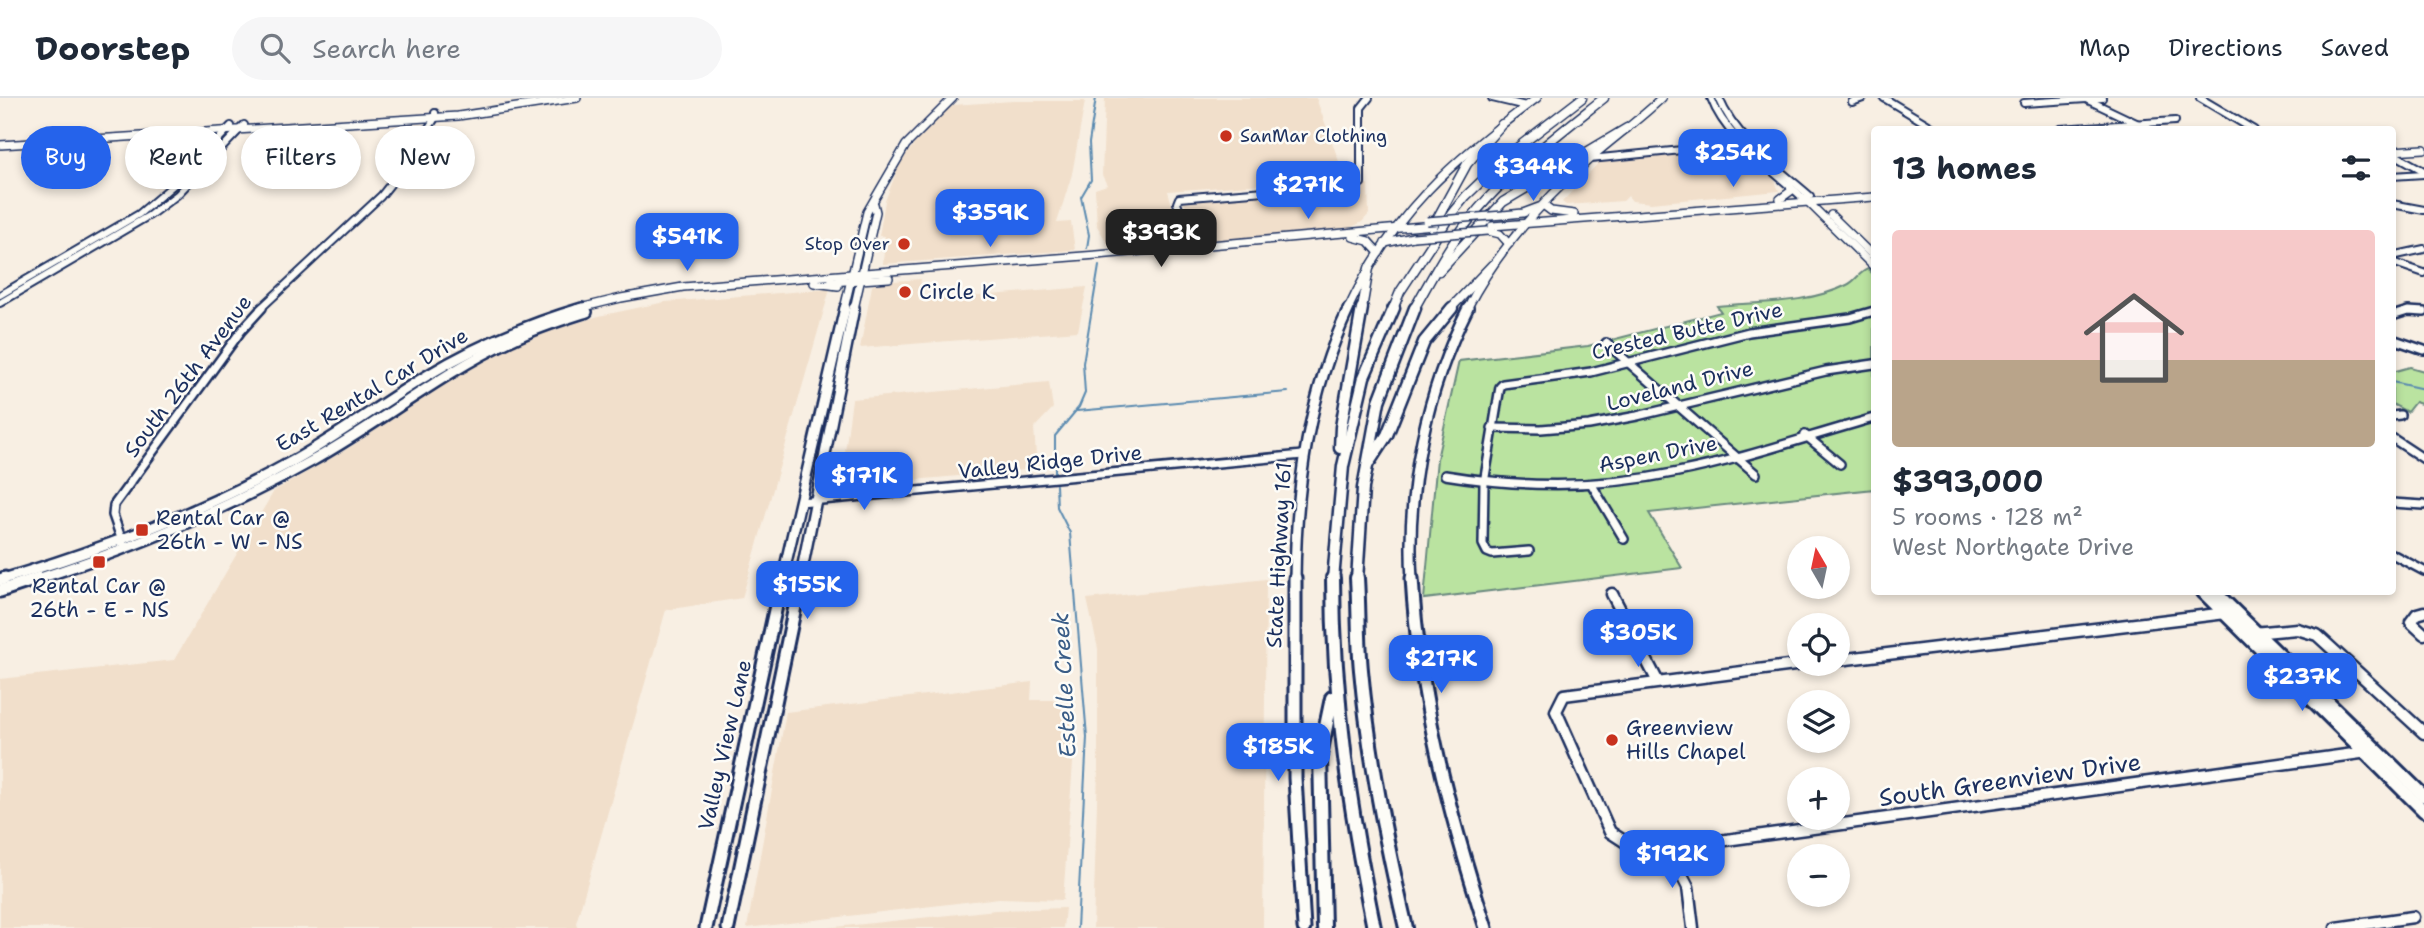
<!DOCTYPE html>
<html lang="en">
<head>
<meta charset="utf-8">
<style>
  :root { --surface:#fff; --page:#f6f6f7; --text:#1f2937; --muted:#747a83; --line:#e0e1e3; --accent:#2563eb }
  body { margin:0; font-family:"Shantell Sans",sans-serif; background:var(--page); color:var(--text); height:100vh; display:flex; flex-direction:column; font-size:26px; white-space:nowrap }
  * { box-sizing:border-box; margin:0 }
  p { font-size:23px; color:var(--muted) }
  .icon { flex:none; width:38px; height:38px; fill:none; stroke:currentColor; stroke-width:2; stroke-linecap:round; stroke-linejoin:round }
  .map { position:relative; flex:1; overflow:hidden }
  .drawer { position:absolute; left:1871px; top:28px; width:525px; height:469px; display:flex; flex-direction:column; background:var(--surface); border-radius:7px; box-shadow:0 4px 10px #0003 }
  .drawer>* { flex:none }
  .hud { position:absolute; left:21px; top:28px; width:665px; height:63px; display:flex; gap:14px }
  .needle { width:46px; rotate:351deg }
  .fabs { position:absolute; left:1787px; top:438px; display:grid; gap:14px }
  .fabs a { display:grid; place-items:center; width:63px; height:63px; border-radius:50%; background:var(--surface); box-shadow:0 4px 10px #0003; font-size:35px }
  .price { position:absolute; translate:-50% -60px; padding:0 16px; border-radius:14px; background:var(--accent); color:#fff; font-size:23px; line-height:46px; filter:drop-shadow(0 2px 4px #0008) }
  .price::after { content:''; position:absolute; left:50%; top:42px; width:21px; height:16px; margin-left:-10px; background:inherit; clip-path:polygon(0 0,100% 0,50% 100%) }
  .price.selected { background:#222; color:#fff }
  ul { padding:0; list-style:none }
  li { display:grid; align-content:center; gap:14px; height:371px; padding:0 21px }
  li span { display:grid; place-items:center; height:217px; border-radius:7px; color:#555 }
  li>.icon { margin-inline-start:auto }
  span .icon { width:126px; height:126px; fill:#fffc; stroke-width:1 }
  li b { font-size:30px }
  h2 { display:flex; justify-content:space-between; align-items:center; height:84px; padding:0 21px; font-size:30px }
  .chip { padding:0 24px; border-radius:32px; background:var(--surface); box-shadow:0 4px 10px #0003; font-size:24px; line-height:63px }
  .chip.selected { background:var(--accent); color:#fff }
  header { display:flex; align-items:center; gap:42px; box-sizing:border-box; height:98px; padding:0 35px; background:var(--surface); border-bottom:2px solid var(--line) }
  header strong { font-size:33px }
  nav { display:flex; gap:38px; margin-inline-start:auto; font-size:24px }
  .search { width:490px; height:63px; background:var(--page); display:flex; align-items:center; gap:18px; box-sizing:border-box; padding:0 24px; border-radius:38px; color:var(--muted); font-size:26px }
  .map>svg:first-child { display:block }
  .built { fill:#f1dfcb }
  .green { fill:#bae3a0; stroke:#6a897f; stroke-width:2 }
  .lines { fill:none; stroke-linecap:round; stroke-linejoin:round }
  .stream { stroke:#5a8ab0; stroke-width:2 }
  .minor-far2-casing { stroke:#1b2f5e; stroke-width:10 }
  .minor-far1-casing { stroke:#1b2f5e; stroke-width:12 }
  .minor-casing { stroke:#1b2f5e; stroke-width:15 }
  .major-far2-casing { stroke:#1b2f5e; stroke-width:10 }
  .major-far1-casing { stroke:#1b2f5e; stroke-width:14 }
  .major-casing { stroke:#1b2f5e; stroke-width:17 }
  .highway-far2-casing { stroke:#1b2f5e; stroke-width:11 }
  .highway-far1-casing { stroke:#1b2f5e; stroke-width:15 }
  .highway-casing { stroke:#1b2f5e; stroke-width:18 }
  .minor-far2 { stroke:#fdfcf7; stroke-width:6 }
  .minor-far1 { stroke:#fdfcf7; stroke-width:7 }
  .minor { stroke:#fdfcf7; stroke-width:10 }
  .major-far2 { stroke:#fdfcf7; stroke-width:7 }
  .major-far1 { stroke:#fdfcf7; stroke-width:9 }
  .major { stroke:#fdfcf7; stroke-width:11 }
  .highway-far2 { stroke:#fdfcf7; stroke-width:8 }
  .highway-far1 { stroke:#fdfcf7; stroke-width:10 }
  .highway { stroke:#fdfcf7; stroke-width:12 }
  .major-bridge-casing { stroke:#1b2f5e; stroke-width:10; stroke-linecap:butt }
  .major-bridge { stroke:#fdfcf7; stroke-width:7 }
  .poi-dot { fill:#c8321e; stroke:#fdfcf7; stroke-width:2.5 }
  .labels { text-anchor:middle; stroke-width:5; stroke-linejoin:round; paint-order:stroke }
  .far-poi-label { font-size:18px; fill:#1b2f5e; stroke:#fdfcf7; text-anchor:start }
  .poi-label { font-size:21px; fill:#1b2f5e; stroke:#fdfcf7; text-anchor:start }
  .street-label { font-size:21px; fill:#1b2f5e; stroke:#fdfcf7 }
  .water-label { font-size:23px; font-style:italic; fill:#3a5d87; stroke:#fdfcf7 }
  .near-street-label { font-size:24px; fill:#1b2f5e; stroke:#fdfcf7 }
</style>
</head>
<body>
<header>
<strong>Doorstep</strong>
<div class="search"><svg class="icon" aria-label="search" viewBox="0 0 24 24"><circle cx="10" cy="10" r="6"/><path d="M15 15l6 6"/></svg>Search here</div>
<nav><a>Map</a><a>Directions</a><a>Saved</a></nav>
</header>
<div class="map">
<svg width="2424" height="830" viewBox="0 0 2424 830">
  <rect width="100%" height="100%" fill="#f8efe3"/>
  <filter id="ink" filterUnits="userSpaceOnUse"><feTurbulence type="fractalNoise" baseFrequency=".0143" numOctaves="2"/><feDisplacementMap in="SourceGraphic" scale="14" xChannelSelector="R" yChannelSelector="G"/><feConvolveMatrix kernelMatrix="1 2 1 2 8 2 1 2 1" color-interpolation-filters="sRGB"/></filter>
  <g filter="url(#ink)">
    <g class="built">
      <path d="M1105,0H1316L1345,80L1168,93L1179,133L1177,144L1111,151L1097,128L1095,91L1107,87L1102,77Z"/>
      <path d="M1013,3H1085L1072,76L1057,125L1071,124L1075,152L883,166L885,138H879L885,103L900,65L922,36L952,7Z"/>
      <path d="M1738,49L1775,83L1779,93L1651,105L1632,103L1628,98L1623,103L1566,107L1562,104L1602,61Z"/>
      <path d="M1368,86L1369,116L1362,124L1350,130L1204,143L1196,141L1183,102Z"/>
      <path d="M921,181L919,203L1087,189L1078,233L860,250L872,188L879,184Z"/>
      <path d="M830,191L742,500L666,512L576,825L578,830H0V581L174,562L274,393L352,348L456,277L524,241L599,218L665,204Z"/>
      <path d="M1049,284L1053,310L1034,330L1037,371L857,387L847,384L842,377L852,301Z"/>
      <path d="M1266,481L1263,830H1093L1098,673V551L1087,501Z"/>
      <path d="M1032,584L1031,602H1074V651L1063,802L999,800L747,830L786,614Z"/>
      <path d="M1065,810L1063,830H826L996,812Z"/>
    </g>
    <g class="green">
      <path d="M1868,171L1874,177V391L1649,415L1682,470L1424,501L1437,361L1459,263L1588,248L1721,214L1717,208C1758,204 1809,206 1847,187C1856,183 1859,174 1868,171Z"/>
      <path d="M2410,269L2424,273V307L2415,304L2407,314L2392,306V274Z"/>
    </g>
    <g class="lines">
      <g class="stream">
        <path d="M1087,150L1089,137L1081,99L1091,82L1089,45L1096,0"/>
        <path d="M2392,284L2424,291"/>
        <path d="M1077,313L1288,294"/>
        <path d="M1055,374V338L1079,309L1085,295L1083,265L1099,168"/>
        <path d="M1056,387L1057,409L1070,435L1087,639L1077,830"/>
      </g>
      <g class="minor-far2-casing">
        <g id="minor-far2">
          <path d="M1492,0L1526,8"/>
          <path d="M1711,0C1726,41 1771,70 1802,99"/>
          <path d="M1719,0C1735,40 1778,70 1810,98"/>
          <path d="M1884,0L1937,32"/>
          <path d="M2200,0L2254,32"/>
          <path d="M2088,2L2151,32"/>
          <path d="M1852,4L1863,0"/>
          <path d="M2024,5L2102,0"/>
          <path d="M2060,31L2175,23"/>
          <path d="M2392,55L2424,73"/>
          <path d="M1590,61L1754,45"/>
          <path d="M2392,78L2424,76"/>
          <path d="M2392,106L2424,112"/>
          <path d="M1193,153L1177,105L1179,100L1361,85V10L1369,0"/>
          <path d="M2392,158L2424,151"/>
          <path d="M2392,164L2424,175"/>
          <path d="M0,197L139,116L184,78L231,28"/>
          <path d="M0,205L150,117L177,97L244,27"/>
          <path d="M260,211L381,98L404,69L435,20V15"/>
        </g>
      </g>
      <g class="minor-far1-casing">
        <g id="minor-far1">
          <path d="M2392,218L2408,213L2424,214"/>
          <path d="M2392,241L2424,252"/>
          <path d="M1606,245L1756,376"/>
          <path d="M2392,318L2400,317"/>
          <path d="M1492,330L1541,331L1589,327L1637,318L1826,273L1874,266"/>
          <path d="M1805,337L1840,366"/>
          <path d="M2392,340L2424,361"/>
          <path d="M1445,377C1523,390 1601,390 1678,374C1744,361 1809,338 1874,320"/>
          <path d="M1592,387L1624,441"/>
          <path d="M800,404L1303,357"/>
          <path d="M2392,405L2424,407"/>
          <path d="M123,446L113,417L114,407L241,233L262,210"/>
          <path d="M1529,453L1492,456L1487,454L1483,446L1484,385L1500,289L1503,286L1591,274L1749,234L1850,220L1874,213"/>
          <path d="M2392,456L2424,473"/>
        </g>
      </g>
      <g class="minor-casing">
        <g id="minor">
          <path d="M1612,496L1658,584"/>
          <path d="M2424,514L2417,516L2411,524L2424,536"/>
          <path d="M2253,535L2297,531L2317,537L2424,635"/>
          <path d="M1838,562L2226,515"/>
          <path d="M1811,565L1564,597L1556,613L1610,734L1630,747L1668,750L2368,654"/>
          <path d="M1668,750L1688,789L1693,830"/>
          <path d="M2336,830L2413,819"/>
        </g>
      </g>
      <g class="major-far2-casing">
        <g id="major-far2">
          <path d="M0,47L458,18L577,0"/>
          <path d="M2392,53L2424,51"/>
          <path d="M1780,101L1791,93L1790,87"/>
          <path d="M1805,101L1874,169"/>
          <path d="M1543,107L1551,113L1574,116"/>
          <path d="M1503,117L1523,115L1539,109"/>
          <path d="M1831,117L1874,159"/>
          <path d="M1492,128L1874,99"/>
          <path d="M1488,133L1500,136L1509,146"/>
          <path d="M1353,139L1368,143L1379,155"/>
          <path d="M1385,145L1413,139"/>
          <path d="M831,184L889,180"/>
          <path d="M814,185L838,188"/>
          <path d="M576,211L621,200L683,189L1097,157L1434,127"/>
          <path d="M844,211L867,114L906,47L953,0"/>
          <path d="M854,211L876,114L874,106"/>
          <path d="M1348,211C1393,114 1453,62 1537,0"/>
          <path d="M1467,211C1497,152 1543,102 1592,59C1615,39 1640,21 1662,0"/>
        </g>
      </g>
      <g class="major-far1-casing">
        <g id="major-far1">
          <path d="M0,482C100,452 198,416 289,365C337,339 381,305 428,277C476,248 528,226 582,210"/>
          <path d="M34,482C130,451 224,413 312,363C380,325 441,275 512,242C536,230 562,222 587,214"/>
          <path d="M782,482L845,210"/>
          <path d="M800,482L854,210"/>
          <path d="M1295,482C1296,387 1308,297 1349,210"/>
          <path d="M1412,482C1406,389 1426,293 1468,210"/>
        </g>
      </g>
      <g class="major-casing">
        <g id="major">
          <path d="M1295,480V680L1304,830"/>
          <path d="M1412,480C1419,601 1449,715 1486,830"/>
          <path d="M0,482L5,480"/>
          <path d="M0,493L39,480"/>
          <path d="M2203,494L2424,713"/>
          <path d="M2215,494L2424,698"/>
          <path d="M706,830L782,480"/>
          <path d="M728,830L801,480"/>
        </g>
      </g>
      <g class="highway-far2-casing">
        <g id="highway-far2">
          <path d="M1432,130L1467,66L1502,26"/>
          <path d="M1439,173L1503,104L1627,30"/>
          <path d="M1362,211L1369,170"/>
          <path d="M1393,211L1400,194L1452,115L1466,98L1513,53L1582,0"/>
          <path d="M1414,211C1426,190 1438,167 1452,146C1490,87 1550,43 1604,0"/>
          <path d="M1450,211L1492,167"/>
        </g>
      </g>
      <g class="highway-far1-casing">
        <g id="highway-far1">
          <path d="M1340,350L1341,329L1362,210"/>
          <path d="M1370,363L1387,337L1424,244L1452,210"/>
          <path d="M1333,482L1343,368L1364,279L1394,210"/>
          <path d="M1357,482L1363,390L1379,303L1415,210"/>
        </g>
      </g>
      <g class="highway-casing">
        <g id="highway">
          <path d="M1333,480C1333,601 1350,712 1374,830"/>
          <path d="M1357,480C1359,511 1358,541 1361,572C1369,659 1386,745 1406,830"/>
          <path d="M1324,830L1320,657L1332,600"/>
        </g>
      </g>
      <use href="#minor-far2" class="minor-far2"/>
      <use href="#minor-far1" class="minor-far1"/>
      <use href="#minor" class="minor"/>
      <use href="#major-far2" class="major-far2"/>
      <use href="#major-far1" class="major-far1"/>
      <use href="#major" class="major"/>
      <use href="#highway-far2" class="highway-far2"/>
      <use href="#highway-far1" class="highway-far1"/>
      <use href="#highway" class="highway"/>
      <g class="major-bridge-casing">
        <g id="major-bridge">
          <path d="M1427,123L1503,117"/>
          <path d="M1413,139L1488,133"/>
        </g>
      </g>
      <use href="#major-bridge" class="major-bridge"/>
    </g>
  </g>
  <g class="poi-dot">
    <circle cx="1226" cy="38" r="7"/>
    <circle cx="904" cy="146" r="7"/>
    <circle cx="905" cy="194" r="7"/>
    <rect x="135" y="425" width="14" height="14" rx="3.5"/>
    <rect x="92" y="457" width="14" height="14" rx="3.5"/>
    <circle cx="1612" cy="642" r="7"/>
  </g>
  <g class="labels">
    <g class="far-poi-label">
      <text x="1240" y="44">SanMar Clothing</text>
      <text x="890" y="152" text-anchor="end">Stop Over</text>
    </g>
    <g class="poi-label">
      <text x="919" y="201">Circle K</text>
      <text x="156" y="427">Rental Car @<tspan x="156" dy="24">26th - W - NS</tspan></text>
      <text x="99" y="495" text-anchor="middle">Rental Car @<tspan x="99" dy="24">26th - E - NS</tspan></text>
      <text x="1626" y="637">Greenview<tspan x="1626" dy="24">Hills Chapel</tspan></text>
    </g>
    <g class="street-label">
      <text transform="translate(1687 233) rotate(-13)" y="7">Crested Butte Drive</text>
      <text transform="translate(188 278) rotate(-53)" y="7">South 26th Avenue</text>
      <text transform="translate(1680 288) rotate(-14)" y="7">Loveland Drive</text>
      <text transform="translate(372 292) rotate(-31)" y="7">East Rental Car Drive</text>
      <text transform="translate(1658 356) rotate(-11)" y="7">Aspen Drive</text>
      <text transform="translate(1050 364) rotate(-6)" y="7">Valley Ridge Drive</text>
      <text transform="translate(1279 457) rotate(-87)" y="7">State Highway 161</text>
      <text transform="translate(725 647) rotate(-77)" y="7">Valley View Lane</text>
    </g>
    <g class="water-label">
      <text transform="translate(1064 587) rotate(-93)" y="8">Estelle Creek</text>
    </g>
    <g class="near-street-label">
      <text transform="translate(2010 682) rotate(-8)" y="8">South Greenview Drive</text>
    </g>
  </g>
</svg>
<div class="fabs">
<a><svg class="needle" viewBox="-14 -14 28 28"><path d="M0-13l5 13h-10z" fill="#e53935"/><path d="M0 13l5-13h-10z" fill="#747a83"/></svg></a>
<a><svg class="icon" aria-label="locate" viewBox="0 0 24 24"><circle cx="12" cy="12" r="6"/><path d="M12 2v4M12 18v4M2 12h4M18 12h4"/></svg></a>
<a><svg class="icon" aria-label="layers" viewBox="0 0 24 24"><path d="M12 4l9 5-9 5-9-5zM3 14l9 5 9-5"/></svg></a>
<a>+</a>
<a>−</a>
</div>
<b class="price" style="left:1733px;top:91px">$254K</b>
<b class="price" style="left:1533px;top:105px">$344K</b>
<b class="price" style="left:1308px;top:123px">$271K</b>
<b class="price" style="left:990px;top:151px">$359K</b>
<b class="price selected" style="left:1161px;top:171px">$393K</b>
<b class="price" style="left:687px;top:175px">$541K</b>
<b class="price" style="left:864px;top:414px">$171K</b>
<b class="price" style="left:807px;top:523px">$155K</b>
<b class="price" style="left:1638px;top:571px">$305K</b>
<b class="price" style="left:1441px;top:597px">$217K</b>
<b class="price" style="left:2302px;top:615px">$237K</b>
<b class="price" style="left:1278px;top:685px">$185K</b>
<b class="price" style="left:1672px;top:792px">$192K</b>
<div class="hud">
<a class="chip selected">Buy</a>
<a class="chip">Rent</a>
<a class="chip">Filters</a>
<a class="chip">New</a>
</div>
<section class="drawer">
<h2>13 homes<svg class="icon" aria-label="filters" viewBox="0 0 24 24"><path d="M4 7h16M4 17h16"/><circle cx="9" cy="7" r="2"/><circle cx="15" cy="17" r="2"/></svg></h2>
<ul>
<li><span style="background:linear-gradient(#f6c9c9 60%,#b9a48a 0)"><svg class="icon" aria-label="home" viewBox="0 0 24 24"><path d="M3 11l9-7 9 7M6 9v11h12V9"/></svg></span><div><b>$393,000</b><p>5 rooms · 128 m²</p><p>West Northgate Drive</p></div></li>
</ul>
</section>
</div>
</body>
</html>
